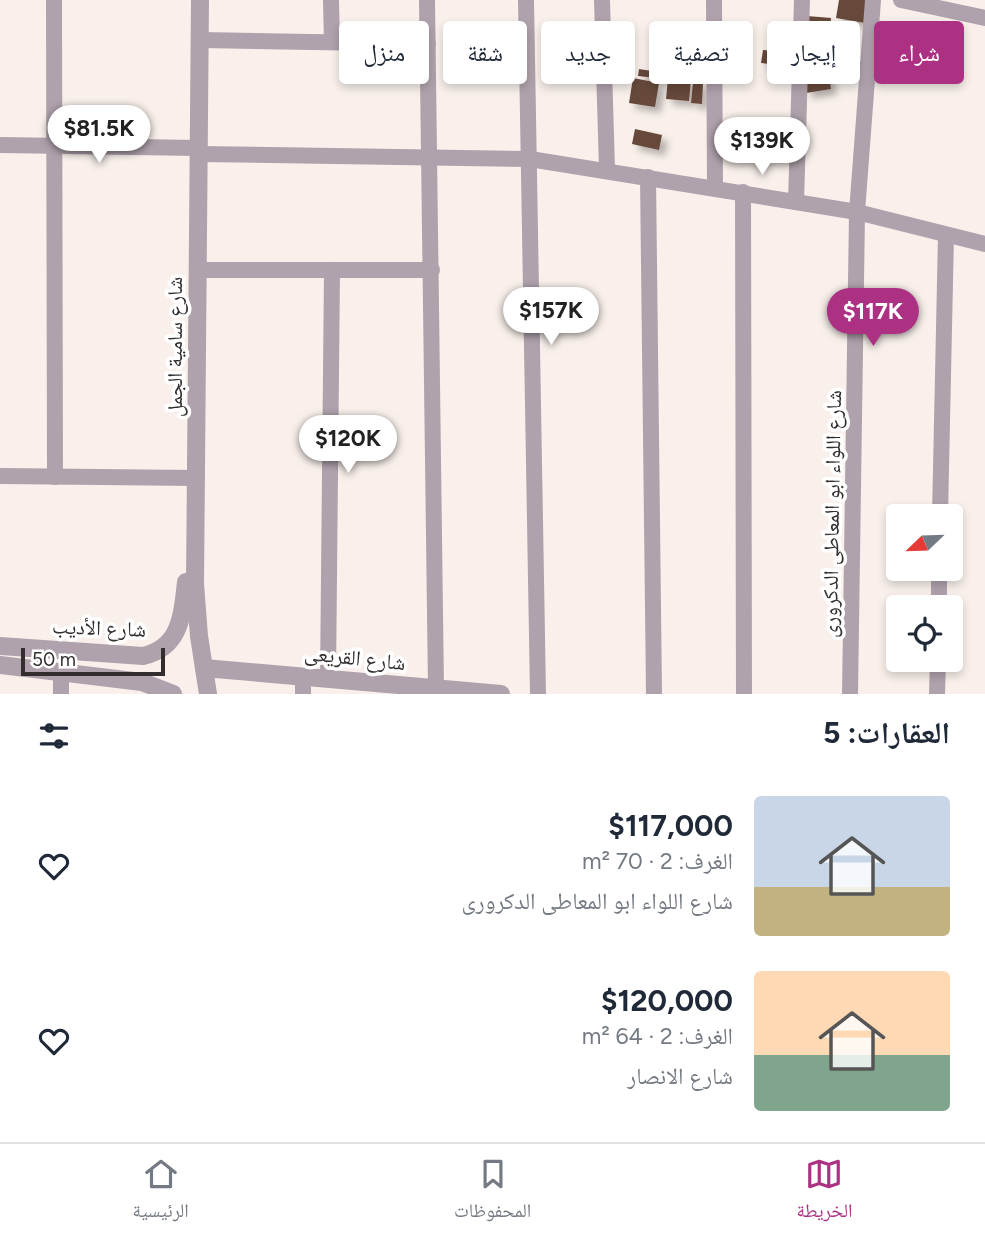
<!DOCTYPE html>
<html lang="ar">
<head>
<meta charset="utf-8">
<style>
  :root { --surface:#fff; --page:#f6f6f7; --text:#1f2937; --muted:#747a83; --line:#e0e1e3; --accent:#ac3183 }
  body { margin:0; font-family:Figtree,"Noto Naskh Arabic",sans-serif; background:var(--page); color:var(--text); direction:rtl; height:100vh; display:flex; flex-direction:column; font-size:26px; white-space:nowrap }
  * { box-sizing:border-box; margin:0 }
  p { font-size:23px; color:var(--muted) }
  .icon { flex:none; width:38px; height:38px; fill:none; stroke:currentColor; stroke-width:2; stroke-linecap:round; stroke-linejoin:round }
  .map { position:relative; height:694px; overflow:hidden; direction:ltr }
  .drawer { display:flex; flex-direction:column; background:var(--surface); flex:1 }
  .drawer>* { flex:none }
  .banner { position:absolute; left:21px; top:21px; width:943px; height:63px; direction:rtl; display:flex; gap:14px }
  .needle { width:46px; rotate:247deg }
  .tools { position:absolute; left:886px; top:504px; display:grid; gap:14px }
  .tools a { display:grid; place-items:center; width:77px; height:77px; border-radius:7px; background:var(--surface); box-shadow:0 4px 10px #0003; font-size:35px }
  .scale { position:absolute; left:21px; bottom:18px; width:144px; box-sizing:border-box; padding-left:7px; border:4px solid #322e2d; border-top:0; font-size:19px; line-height:24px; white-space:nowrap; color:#322e2d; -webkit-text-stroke:5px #fff; paint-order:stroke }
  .price { position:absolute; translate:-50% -60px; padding:0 16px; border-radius:24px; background:#fff; color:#222; font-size:23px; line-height:46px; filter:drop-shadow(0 2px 4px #0008) }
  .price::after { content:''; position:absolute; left:50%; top:42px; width:21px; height:16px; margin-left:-10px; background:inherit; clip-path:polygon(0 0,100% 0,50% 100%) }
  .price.current { background:var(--accent); color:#fff }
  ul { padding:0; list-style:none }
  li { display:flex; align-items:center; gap:21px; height:175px; padding:0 35px }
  li span { display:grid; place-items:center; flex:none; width:196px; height:140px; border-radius:7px; color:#555 }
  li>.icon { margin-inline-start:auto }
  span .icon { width:84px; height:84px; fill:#fffc; stroke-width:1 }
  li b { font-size:30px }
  h2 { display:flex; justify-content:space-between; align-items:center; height:84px; padding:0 35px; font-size:30px }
  .tag { padding:0 24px; border-radius:7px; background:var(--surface); box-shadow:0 4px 10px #0003; font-size:24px; line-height:63px }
  .tag.current { background:var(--accent); color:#fff }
  .menu { display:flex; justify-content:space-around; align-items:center; height:98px; border-top:2px solid var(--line); background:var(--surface); font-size:19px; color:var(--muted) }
  .menu a { display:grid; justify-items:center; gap:4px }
  .menu .current { color:var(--accent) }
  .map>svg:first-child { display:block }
  .building { fill:#664a3a; filter:url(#shadow) }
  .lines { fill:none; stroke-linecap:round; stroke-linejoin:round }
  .minor { stroke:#afa2ac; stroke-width:16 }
  .tertiary { stroke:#afa2ac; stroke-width:18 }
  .labels { text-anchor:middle; stroke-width:7; stroke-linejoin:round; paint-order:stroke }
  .street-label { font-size:21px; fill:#322e2d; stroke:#fff }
</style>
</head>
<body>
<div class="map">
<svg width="985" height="694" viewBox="0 0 985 694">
  <defs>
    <filter id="shadow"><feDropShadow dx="6" dy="6" stdDeviation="3.5" flood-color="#0004"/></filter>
  </defs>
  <rect width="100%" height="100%" fill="#f9f0eb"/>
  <g class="building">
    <path d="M839,0H869L865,23L836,18Z"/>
    <path d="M807,16L831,18L829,49L804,47Z"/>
    <path d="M798,35L794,67L761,63L763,50L785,52Z"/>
    <path d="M666,38L689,39L688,65L665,64Z"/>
    <path d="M691,41L700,42V67H690Z"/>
    <path d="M844,60L876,64L875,76L842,72Z"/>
    <path d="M639,69L665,73L664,79L638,76Z"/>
    <path d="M828,69L831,89L806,93L803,73Z"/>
    <path d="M633,78L659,83L655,107L629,103Z"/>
    <path d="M668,78L691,80L689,101L666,99Z"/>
    <path d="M693,82L703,83L702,104L691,103Z"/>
    <path d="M635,129L662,135L659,150L632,144Z"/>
  </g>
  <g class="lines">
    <g class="minor">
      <path d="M54,0L55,477"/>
      <path d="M331,0L332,42"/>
      <path d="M427,0L436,689"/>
      <path d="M526,0L538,694"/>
      <path d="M602,0L607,169"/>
      <path d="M714,0L715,187"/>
      <path d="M901,0L985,18"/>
      <path d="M200,40L428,44"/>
      <path d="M0,145L199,148"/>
      <path d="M199,154L530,159L857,212L985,244"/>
      <path d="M648,177L654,694"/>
      <path d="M743,192L744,694"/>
      <path d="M796,202L802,0"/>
      <path d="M198,270H432"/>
      <path d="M0,476L197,478"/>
      <path d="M940,516L946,235"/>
      <path d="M939,607V569"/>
      <path d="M61,671V694"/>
      <path d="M303,676V694"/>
      <path d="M328,679L332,270"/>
      <path d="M850,694L857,212L873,0"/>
      <path d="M937,694L938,660"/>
    </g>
    <g class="tertiary">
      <path d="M200,0L195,584L199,636L208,694"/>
      <path d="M0,646L143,656C181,647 182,616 186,582"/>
      <path d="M0,665L142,682L173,694"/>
      <path d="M204,668L501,694"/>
    </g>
  </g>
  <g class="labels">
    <g class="street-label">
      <text transform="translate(175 347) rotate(-90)" y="7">شارع سامية الجمل</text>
      <text transform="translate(832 514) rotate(-89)" y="7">شارع اللواء ابو المعاطى الدكرورى</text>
      <text transform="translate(99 628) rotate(2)" y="7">شارع الأديب</text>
      <text transform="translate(355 658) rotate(6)" y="7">شارع القريعى</text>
    </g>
  </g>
</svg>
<div class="tools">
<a><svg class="needle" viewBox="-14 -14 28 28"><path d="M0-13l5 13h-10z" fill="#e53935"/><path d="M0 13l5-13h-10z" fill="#747a83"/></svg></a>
<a><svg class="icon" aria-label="locate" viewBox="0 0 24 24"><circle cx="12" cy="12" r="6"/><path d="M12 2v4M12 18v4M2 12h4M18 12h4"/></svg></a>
</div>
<div class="scale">50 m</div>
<b class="price" style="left:99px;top:165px">$81.5K</b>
<b class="price" style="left:762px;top:177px">$139K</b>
<b class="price" style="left:551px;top:347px">$157K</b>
<b class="price current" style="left:873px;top:348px">$117K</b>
<b class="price" style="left:348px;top:475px">$120K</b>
<div class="banner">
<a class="tag current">شراء</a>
<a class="tag">إيجار</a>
<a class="tag">تصفية</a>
<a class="tag">جديد</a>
<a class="tag">شقة</a>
<a class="tag">منزل</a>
</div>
</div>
<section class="drawer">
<h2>العقارات: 5<svg class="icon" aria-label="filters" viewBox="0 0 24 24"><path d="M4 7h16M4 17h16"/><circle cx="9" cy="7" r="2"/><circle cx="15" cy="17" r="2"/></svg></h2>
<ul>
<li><span style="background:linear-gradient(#c9d6e8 65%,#c2b280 0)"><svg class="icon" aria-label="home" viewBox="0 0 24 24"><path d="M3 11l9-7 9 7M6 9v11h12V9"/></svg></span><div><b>$117,000</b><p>الغرف: 2 · 70 m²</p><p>شارع اللواء ابو المعاطى الدكرورى</p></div><svg class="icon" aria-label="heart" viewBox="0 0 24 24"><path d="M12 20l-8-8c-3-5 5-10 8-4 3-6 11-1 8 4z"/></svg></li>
<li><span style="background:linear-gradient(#ffd9b3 60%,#7fa58c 0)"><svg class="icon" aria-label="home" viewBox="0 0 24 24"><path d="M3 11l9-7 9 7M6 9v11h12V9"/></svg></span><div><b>$120,000</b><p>الغرف: 2 · 64 m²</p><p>شارع الانصار</p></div><svg class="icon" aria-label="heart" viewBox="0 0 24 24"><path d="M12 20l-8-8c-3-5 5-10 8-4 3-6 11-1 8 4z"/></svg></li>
</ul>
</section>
<nav class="menu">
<a class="current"><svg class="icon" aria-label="map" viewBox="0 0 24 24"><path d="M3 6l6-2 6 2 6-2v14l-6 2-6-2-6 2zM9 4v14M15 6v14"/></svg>الخريطة</a>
<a><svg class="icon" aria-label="saved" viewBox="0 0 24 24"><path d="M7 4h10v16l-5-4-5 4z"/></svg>المحفوظات</a>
<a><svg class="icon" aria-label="home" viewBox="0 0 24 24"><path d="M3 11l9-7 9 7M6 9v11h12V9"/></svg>الرئيسية</a>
</nav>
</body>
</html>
